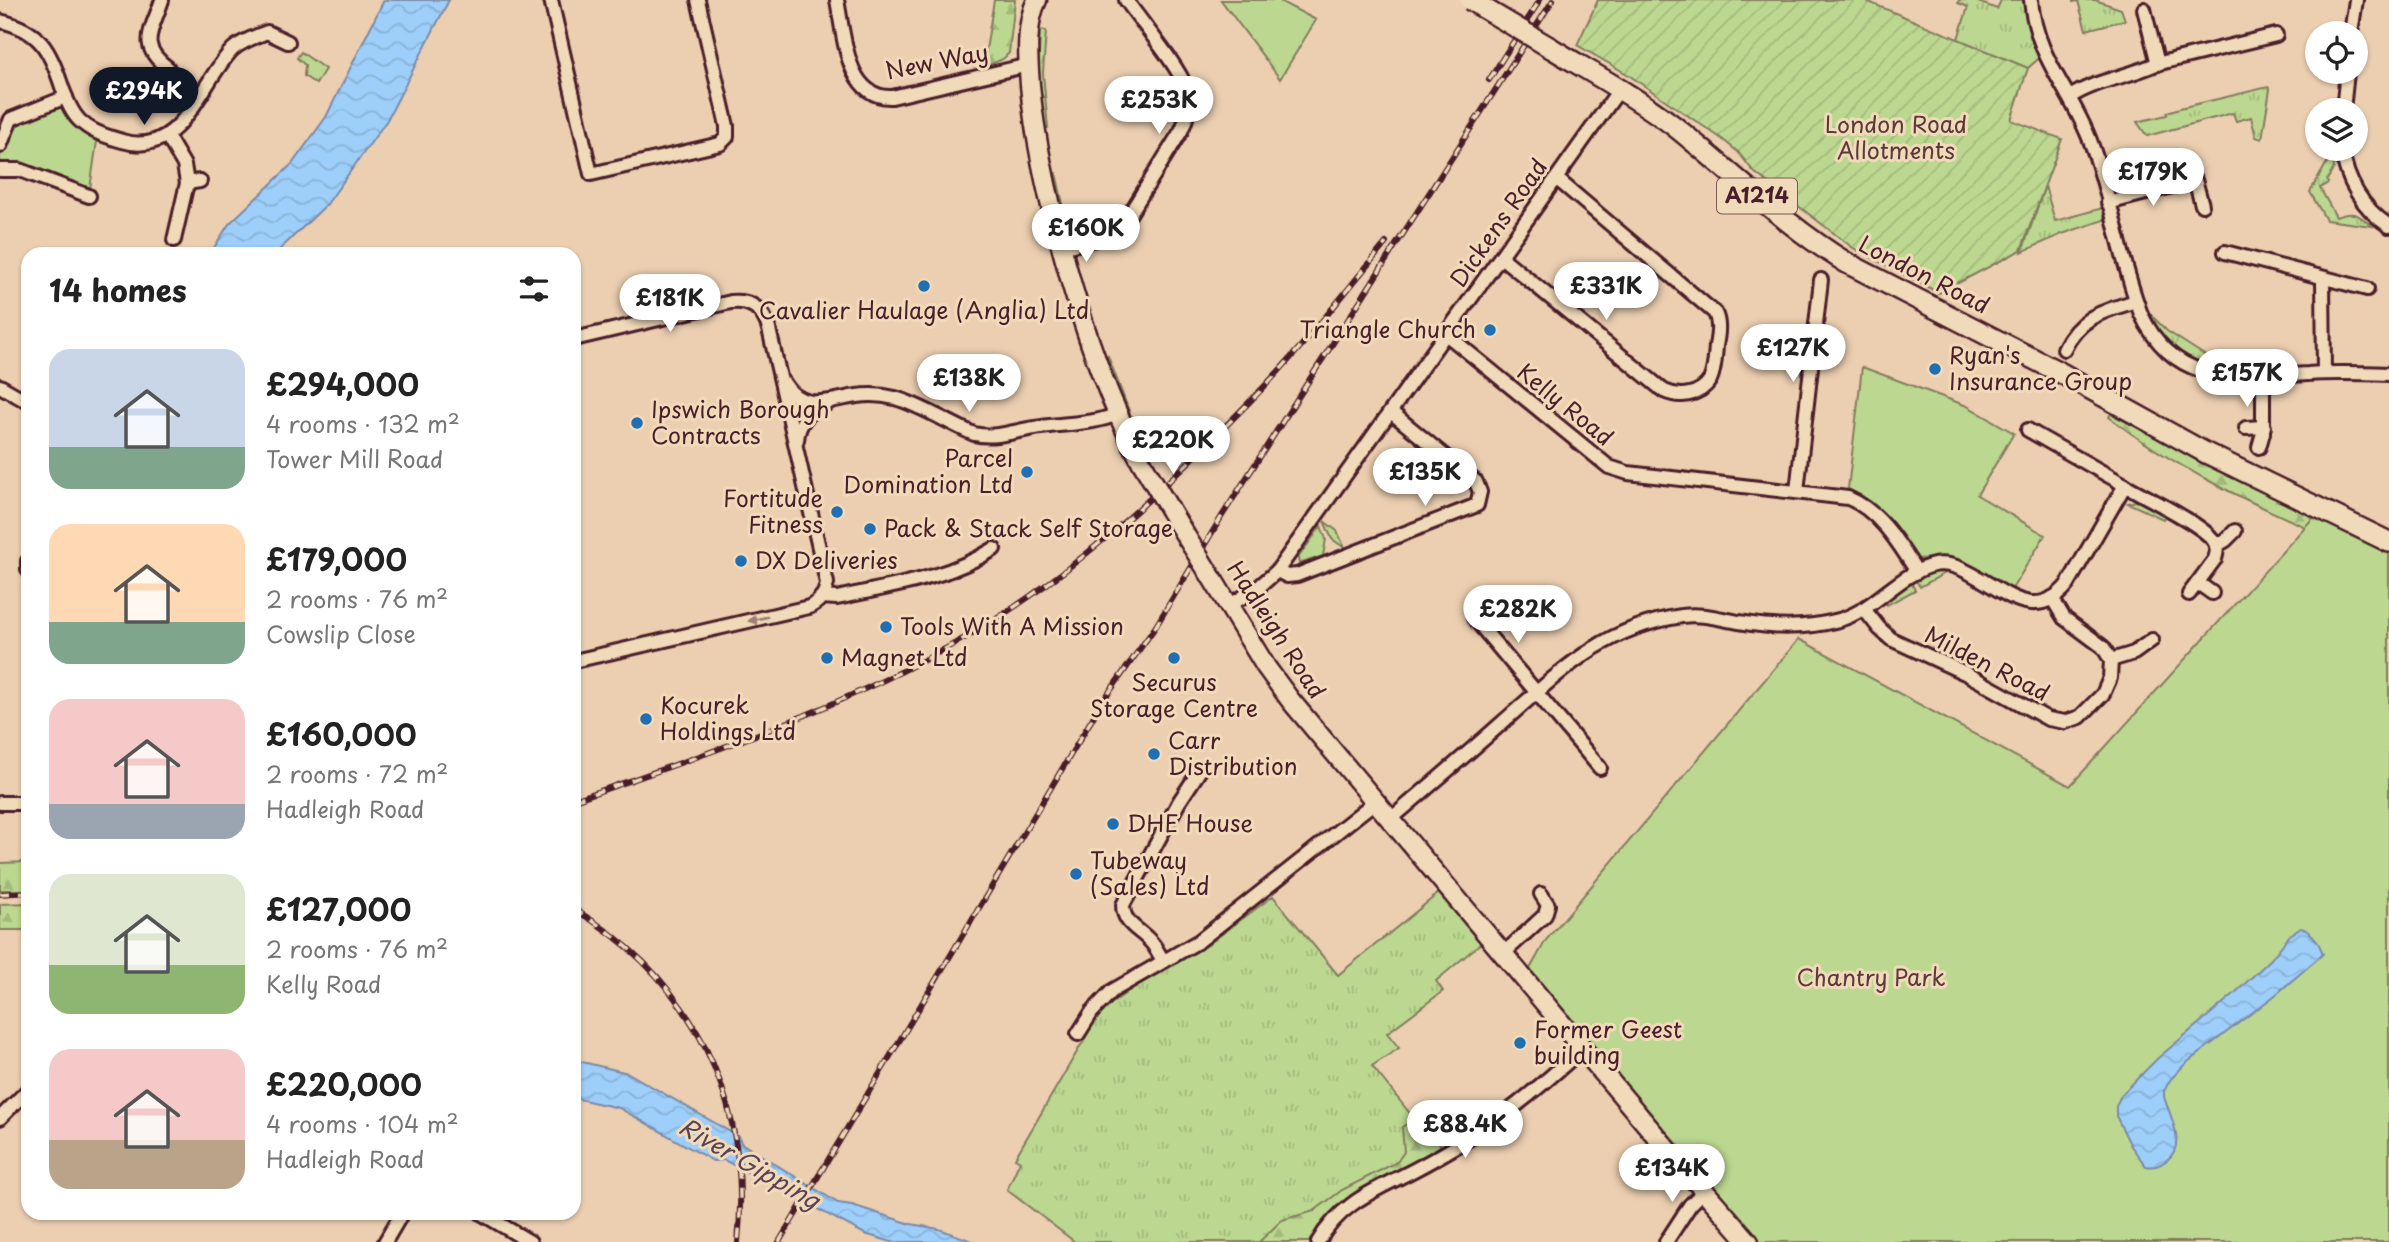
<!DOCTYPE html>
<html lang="en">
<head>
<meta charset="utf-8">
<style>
  :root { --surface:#fff; --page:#f2f2f2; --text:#222; --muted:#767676; --accent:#111827 }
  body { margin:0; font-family:"Playpen Sans",sans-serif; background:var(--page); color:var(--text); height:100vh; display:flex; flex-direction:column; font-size:26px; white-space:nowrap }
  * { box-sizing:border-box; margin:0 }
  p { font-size:23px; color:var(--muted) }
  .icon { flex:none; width:38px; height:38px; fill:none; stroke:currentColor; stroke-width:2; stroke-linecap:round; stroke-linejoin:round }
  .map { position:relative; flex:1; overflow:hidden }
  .side { position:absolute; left:21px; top:247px; width:560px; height:973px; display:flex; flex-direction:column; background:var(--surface); border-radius:21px; box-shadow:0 2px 5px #0004 }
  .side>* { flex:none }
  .controls { position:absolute; left:2305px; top:21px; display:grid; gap:14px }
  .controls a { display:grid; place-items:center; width:63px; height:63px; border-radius:50%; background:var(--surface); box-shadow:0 2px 5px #0004; font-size:35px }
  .price { position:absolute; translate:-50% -60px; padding:0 16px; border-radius:24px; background:#fff; color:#222; font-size:23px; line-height:46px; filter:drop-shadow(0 2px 4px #0008) }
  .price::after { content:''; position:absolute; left:50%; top:42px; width:21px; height:16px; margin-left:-10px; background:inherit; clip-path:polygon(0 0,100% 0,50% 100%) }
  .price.active { background:var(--accent); color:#fff }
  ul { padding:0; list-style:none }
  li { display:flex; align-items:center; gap:21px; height:175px; padding:0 28px }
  li span { display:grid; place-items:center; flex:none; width:196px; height:140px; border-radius:21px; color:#555 }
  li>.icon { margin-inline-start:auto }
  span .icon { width:84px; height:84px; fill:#fffc; stroke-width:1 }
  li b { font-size:30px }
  h2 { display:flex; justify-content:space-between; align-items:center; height:84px; padding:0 28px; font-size:30px }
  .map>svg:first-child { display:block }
  .grass { fill:url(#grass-tufts); stroke:#837c5e; stroke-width:2 }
  .forest { fill:url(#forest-firs); stroke:#837c5e; stroke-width:2 }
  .park { fill:#bcd890; stroke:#837c5e; stroke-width:2 }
  .garden { fill:url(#garden-furrows); stroke:#837c5e; stroke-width:2 }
  .water { fill:url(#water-waves); stroke:#7c89a7; stroke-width:2 }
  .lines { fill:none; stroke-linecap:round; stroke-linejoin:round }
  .street-casing { stroke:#4a1f2b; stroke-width:18 }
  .secondary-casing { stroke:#4a1f2b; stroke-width:23 }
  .primary-casing { stroke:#4a1f2b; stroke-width:24 }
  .street { stroke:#f0dab9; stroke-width:12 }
  .secondary { stroke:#f0dab9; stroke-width:18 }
  .primary { stroke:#f0dab9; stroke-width:19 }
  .rail-casing { stroke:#4a1f2b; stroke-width:6 }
  .rail { stroke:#f0dab9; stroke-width:3.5; stroke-dasharray:10; stroke-linecap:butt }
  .secondary-bridge-casing { stroke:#4a1f2b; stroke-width:23; stroke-linecap:butt }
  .primary-bridge-casing { stroke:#4a1f2b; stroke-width:24; stroke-linecap:butt }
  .secondary-bridge { stroke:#f0dab9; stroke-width:18 }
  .primary-bridge { stroke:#f0dab9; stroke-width:19 }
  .oneway { fill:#9d7c72 }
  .poi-dot { fill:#1f6fb2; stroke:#f0dab9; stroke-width:2.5 }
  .labels { text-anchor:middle; stroke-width:6; stroke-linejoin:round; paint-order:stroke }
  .shield { fill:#f0dab9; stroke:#7c5756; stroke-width:2 }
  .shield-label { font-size:21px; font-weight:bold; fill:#4a1f2b }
  .street-label { font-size:23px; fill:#4a1f2b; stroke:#f0dab9 }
  .park-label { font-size:23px; fill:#5b3b3a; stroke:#f0dab9 }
  .poi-label { font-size:23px; fill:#4a1f2b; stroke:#f0dab9; text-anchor:start }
  .water-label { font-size:24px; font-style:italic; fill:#5b4254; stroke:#f0dab9 }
</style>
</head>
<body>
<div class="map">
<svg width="2389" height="1242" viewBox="0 0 2389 1242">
  <defs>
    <pattern id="grass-tufts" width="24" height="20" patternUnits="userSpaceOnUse" patternTransform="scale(1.75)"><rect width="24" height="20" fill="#bcd890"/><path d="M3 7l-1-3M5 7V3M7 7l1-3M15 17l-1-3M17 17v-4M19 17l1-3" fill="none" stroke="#a3b97c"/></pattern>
    <pattern id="forest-firs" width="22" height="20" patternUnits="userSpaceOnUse" patternTransform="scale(1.75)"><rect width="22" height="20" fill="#bcd890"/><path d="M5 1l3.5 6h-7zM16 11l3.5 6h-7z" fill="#a3b97c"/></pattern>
    <pattern id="garden-furrows" width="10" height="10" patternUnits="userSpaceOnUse" patternTransform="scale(1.75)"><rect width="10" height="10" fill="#bcd890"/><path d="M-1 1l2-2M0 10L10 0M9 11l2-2" fill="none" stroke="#a3b97c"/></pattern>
    <pattern id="water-waves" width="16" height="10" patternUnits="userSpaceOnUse" patternTransform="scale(1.75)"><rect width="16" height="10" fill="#9dcffa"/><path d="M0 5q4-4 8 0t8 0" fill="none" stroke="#89b1d6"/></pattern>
  </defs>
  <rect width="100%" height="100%" fill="#eccfb1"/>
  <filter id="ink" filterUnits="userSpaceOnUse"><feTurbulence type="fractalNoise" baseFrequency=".0143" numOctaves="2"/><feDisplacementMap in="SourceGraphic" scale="14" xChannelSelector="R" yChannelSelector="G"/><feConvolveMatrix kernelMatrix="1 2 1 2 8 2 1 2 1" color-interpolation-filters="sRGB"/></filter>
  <g filter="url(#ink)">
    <g class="grass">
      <path d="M1959,0H1973L1997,9L2001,0H2031L2044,54L2028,68L1958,39L1968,7L1958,3Z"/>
      <path d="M2073,0H2095L2121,9L2125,20L2086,30L2078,1L2073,2Z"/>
      <path d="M1040,30L1046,31L1043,73L1048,128L1043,129L1038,78Z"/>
      <path d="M2268,87L2270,89L2262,139L2256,137L2251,117L2236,121L2233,113L2147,136L2137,122L2167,115V112L2180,108Z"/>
      <path d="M2332,154L2334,168L2327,180L2328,183L2320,188L2336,217C2354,210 2358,214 2372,226L2326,220L2310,192Z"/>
      <path d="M1056,173L1070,235L1065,232L1051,175Z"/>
      <path d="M2045,186L2055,221L2103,208L2107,219L2062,234L2022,252Z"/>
      <path d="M2145,309L2167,331L2226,369L2197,365L2162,341Z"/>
      <path d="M1108,356L1146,455L1104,361Z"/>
      <path d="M2136,501L2145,504L2165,516L2163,519L2128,503Z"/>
      <path d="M1324,521L1337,531L1345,548L1332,539Z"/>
      <path d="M1321,526L1326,539L1323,556L1299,564L1298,558Z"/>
      <path d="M1935,570L1949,571L1920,587L1915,579Z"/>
      <path d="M1911,582L1915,590L1887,605L1884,601Z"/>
      <path d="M1439,893L1481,943L1436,981L1443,991L1387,1033L1399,1048L1372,1066L1440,1151L1304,1242H1075L1007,1190L1020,1161L1015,1158L1095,1021L1107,1007L1130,990L1206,946L1273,896L1338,975Z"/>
    </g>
    <g class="forest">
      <path d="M994,0H1015L1009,53L1003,59L987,66L986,50Z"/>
      <path d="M2111,414L2282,501L2324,518V535C2250,503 2173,467 2109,417Z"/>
      <path d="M28,862V890H0V863Z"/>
      <path d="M28,903V930H0V904Z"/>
      <path d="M1418,1117L1447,1153L1371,1193L1312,1242H1259L1282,1220L1314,1211L1342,1190L1397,1162L1404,1152L1402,1127Z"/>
    </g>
    <g class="park">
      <path d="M1221,0H1281V2L1316,20L1280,79Z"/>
      <path d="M301,52L325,69L316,84L304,76L305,65L297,58Z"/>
      <path d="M175,75L192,88L183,98V102L160,85Z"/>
      <path d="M66,97L98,134L89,196L0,170V146L11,119Z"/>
      <path d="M1862,367L1967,406L2014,433L1977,495L2045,535L2012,589L1962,561L1946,557L1918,559C1892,532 1884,506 1848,489Z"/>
      <path d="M2322,508L2389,542V1242H1749L1525,978L1546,940L1799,639L2070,786Z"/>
    </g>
    <path class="garden" d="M1598,0H1864L2028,68L2011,120L2062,139L2021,250L1939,293L1853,248L1754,172L1738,152L1722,139L1627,74L1577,45Z"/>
    <g class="water">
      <path d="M384,0H449L387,120L327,204L275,254H210L229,224L292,164L326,117Z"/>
      <path d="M2301,928C2313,931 2319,943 2323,954L2274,996L2185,1064L2170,1080L2164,1091V1097C2170,1116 2187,1145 2167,1160C2160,1165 2155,1168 2146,1166L2131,1146L2116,1116V1106L2121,1095L2158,1058L2234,994L2271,959L2290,935Z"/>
      <path d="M574,1060L628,1073L739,1137L741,1143L838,1203L852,1205L911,1224L939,1229L975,1242H892L865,1234L724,1160L713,1161L619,1108L574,1098Z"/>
    </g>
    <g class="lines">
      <g class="street-casing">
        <g id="street">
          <path d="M162,0C152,31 137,45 168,68"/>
          <path d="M551,0L591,174L720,144L727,137V126L698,0"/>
          <path d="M837,0C844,34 846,99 892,97L1029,65"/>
          <path d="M2031,0C2036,59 2072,91 2091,143C2112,199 2120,259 2141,314C2176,389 2239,377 2308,374C2335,372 2362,373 2389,374"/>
          <path d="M2144,9L2158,64"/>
          <path d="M0,21C40,30 50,50 62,87C66,98 70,111 79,120C91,132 106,136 122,141C182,159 200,82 233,49C242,41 255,37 267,32L288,42"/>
          <path d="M2351,33L2356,0"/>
          <path d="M2070,97C2096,80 2128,77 2156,64L2276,35"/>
          <path d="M2343,110L2347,72"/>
          <path d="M167,136L184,165L187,183L200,181"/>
          <path d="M0,146L11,119L66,97"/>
          <path d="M2342,149C2346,180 2362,208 2389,226"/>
          <path d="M0,170H20L89,196"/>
          <path d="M2108,203L2195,180L2202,205"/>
          <path d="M174,240L187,183"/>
          <path d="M1061,248C1085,242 1109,238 1126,220L1181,131C1188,117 1191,103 1186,88C1178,65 1141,22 1126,0"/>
          <path d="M2225,252L2367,289"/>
          <path d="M1501,257L1664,391C1679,398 1700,396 1710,380C1715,370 1715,357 1716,346C1718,335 1720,323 1715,313L1557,179"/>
          <path d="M2323,278L2324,373"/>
          <path d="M1446,334L1609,467L1628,473L1848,498C1880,511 1899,544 1917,572"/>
          <path d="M574,339L731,302C751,300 763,309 769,329L827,583C825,595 820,602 809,607L574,661"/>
          <path d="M2064,349C2080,316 2104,311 2136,301"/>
          <path d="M784,383C802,413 829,400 857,396C870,394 883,395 895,398C923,406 948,423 974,434C995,439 1014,431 1035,428C1064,423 1091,425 1118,414"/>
          <path d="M0,386L28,402"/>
          <path d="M2246,428L2264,427"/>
          <path d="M2028,430L2125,485"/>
          <path d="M797,440C799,420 810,411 828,403"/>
          <path d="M2259,447L2263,433V376"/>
          <path d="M1797,491L1821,280"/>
          <path d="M2216,546L2226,540L2235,531"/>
          <path d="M28,561V570"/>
          <path d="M1277,571L1287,576L1297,575L1477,505L1480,492L1476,482L1391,412"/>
          <path d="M2198,583L2212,593"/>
          <path d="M821,597L837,598C894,585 944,580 994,549"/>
          <path d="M1229,606L1260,586L1277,571L1619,90"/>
          <path d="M1864,609L1879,628L1891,639L1965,673L2048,719L2065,722L2080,717L2103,694L2110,678L2111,660L2103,647L2064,618L2052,598"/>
          <path d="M1474,618L1600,768"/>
          <path d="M2111,660L2134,653L2152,640"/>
          <path d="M0,803H28"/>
          <path d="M1391,819C1428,787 1466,755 1503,722C1559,673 1603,627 1682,616C1701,613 1720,619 1739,622C1774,628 1805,629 1839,620C1874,610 1896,577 1930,566C1977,551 2023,641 2068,584L2125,485C2143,496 2207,526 2215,543C2218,548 2217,553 2215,559L2189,594"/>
          <path d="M1504,953L1545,915L1548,905L1541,894"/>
          <path d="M1163,961C1159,954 1156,947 1150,941C1139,929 1123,924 1123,905L1179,802L1200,770"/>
          <path d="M1078,1034L1092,1012L1112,991L1199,941L1376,801"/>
          <path d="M0,1118L28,1090"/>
          <path d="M481,1213L530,1242"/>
          <path d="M385,1242L402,1213"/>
          <path d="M1318,1242C1341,1202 1376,1190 1414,1170C1433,1160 1452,1149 1470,1138C1511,1112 1547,1081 1583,1048"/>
          <path d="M1666,1242L1690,1205L1704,1191"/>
        </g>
      </g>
      <g class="secondary-casing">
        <g id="secondary">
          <path d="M1037,0C1025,24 1028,59 1030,85C1035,142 1048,198 1063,253C1082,325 1106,397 1142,463"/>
          <path d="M1170,510L1187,538"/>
          <path d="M1212,578L1266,667L1291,701L1656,1136L1749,1242"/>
        </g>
      </g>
      <g class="primary-casing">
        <path id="primary" d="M1551,48C1592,73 1636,97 1674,126C1732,172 1784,225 1847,263L2063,374L2206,453L2389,542"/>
      </g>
      <use href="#street" class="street"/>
      <use href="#secondary" class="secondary"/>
      <use href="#primary" class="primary"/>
      <g class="rail-casing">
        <g id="rail">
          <path d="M1489,80L1540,0"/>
          <path d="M574,800C708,754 845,707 968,636C1051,588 1124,525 1192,459C1227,425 1263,390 1295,353C1326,317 1355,280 1386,243"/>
          <path d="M0,894L28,892"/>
          <path d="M574,909C695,981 752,1103 738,1242"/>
          <path d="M779,1242L1101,704L1156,626L1222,516L1553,0"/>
        </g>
      </g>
      <use href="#rail" class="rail"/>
      <g class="secondary-bridge-casing">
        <g id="secondary-bridge">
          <path d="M1142,463L1170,510"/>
          <path d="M1187,538L1212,578"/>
        </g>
      </g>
      <g class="primary-bridge-casing">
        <path id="primary-bridge" d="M1470,0L1551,48"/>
      </g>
      <use href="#secondary-bridge" class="secondary-bridge"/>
      <use href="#primary-bridge" class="primary-bridge"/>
    </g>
    <defs><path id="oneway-solid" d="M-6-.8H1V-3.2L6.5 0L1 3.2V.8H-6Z" transform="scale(1.75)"/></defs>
    <use class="oneway" href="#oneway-solid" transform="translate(758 619) rotate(167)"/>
  </g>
  <g class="poi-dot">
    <circle cx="924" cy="286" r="7"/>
    <circle cx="1490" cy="330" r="7"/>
    <circle cx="1935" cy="369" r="7"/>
    <circle cx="637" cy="423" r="7"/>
    <circle cx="1027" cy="472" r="7"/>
    <circle cx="837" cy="512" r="7"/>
    <circle cx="870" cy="529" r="7"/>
    <circle cx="741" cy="561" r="7"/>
    <circle cx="886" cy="627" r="7"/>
    <circle cx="827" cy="658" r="7"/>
    <circle cx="1174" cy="658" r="7"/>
    <circle cx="646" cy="719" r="7"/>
    <circle cx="1154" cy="754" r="7"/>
    <circle cx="1113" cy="824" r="7"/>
    <circle cx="1076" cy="874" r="7"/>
    <circle cx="1520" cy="1043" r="7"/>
  </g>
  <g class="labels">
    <rect class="shield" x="1717" y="178.5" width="80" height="35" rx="5"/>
    <g class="shield-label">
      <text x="1757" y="203">A1214</text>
    </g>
    <g class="street-label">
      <text transform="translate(937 62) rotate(-11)" y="8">New Way</text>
      <text transform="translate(1499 223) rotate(-55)" y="8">Dickens Road</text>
      <text transform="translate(1924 275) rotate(27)" y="8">London Road</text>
      <text transform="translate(1565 405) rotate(39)" y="8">Kelly Road</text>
      <text transform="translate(1276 630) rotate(57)" y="8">Hadleigh Road</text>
      <text transform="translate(1987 664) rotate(27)" y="8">Milden Road</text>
    </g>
    <g class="park-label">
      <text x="1896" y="133">London Road<tspan x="1896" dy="26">Allotments</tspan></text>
      <text x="1871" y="986">Chantry Park</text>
    </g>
    <g class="poi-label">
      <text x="924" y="319" text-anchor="middle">Cavalier Haulage (Anglia) Ltd</text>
      <text x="1476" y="338" text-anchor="end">Triangle Church</text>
      <text x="1949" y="364">Ryan's<tspan x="1949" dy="26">Insurance Group</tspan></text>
      <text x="651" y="418">Ipswich Borough<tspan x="651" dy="26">Contracts</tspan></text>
      <text x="1013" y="467" text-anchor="end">Parcel<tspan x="1013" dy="26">Domination Ltd</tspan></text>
      <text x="823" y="507" text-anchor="end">Fortitude<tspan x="823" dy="26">Fitness</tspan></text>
      <text x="884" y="537">Pack &amp; Stack Self Storage</text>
      <text x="755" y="569">DX Deliveries</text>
      <text x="900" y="635">Tools With A Mission</text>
      <text x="841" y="666">Magnet Ltd</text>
      <text x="1174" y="691" text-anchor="middle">Securus<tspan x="1174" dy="26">Storage Centre</tspan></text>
      <text x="660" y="714">Kocurek<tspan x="660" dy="26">Holdings Ltd</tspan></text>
      <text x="1168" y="749">Carr<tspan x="1168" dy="26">Distribution</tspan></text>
      <text x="1127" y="832">DHE House</text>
      <text x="1090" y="869">Tubeway<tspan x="1090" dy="26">(Sales) Ltd</tspan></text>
      <text x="1534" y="1038">Former Geest<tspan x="1534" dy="26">building</tspan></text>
    </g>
    <g class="water-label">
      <text transform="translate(749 1164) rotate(30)" y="8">River Gipping</text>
    </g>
  </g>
</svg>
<div class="controls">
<a><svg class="icon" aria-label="locate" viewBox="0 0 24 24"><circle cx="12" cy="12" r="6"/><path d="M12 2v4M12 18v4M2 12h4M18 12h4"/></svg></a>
<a><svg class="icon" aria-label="layers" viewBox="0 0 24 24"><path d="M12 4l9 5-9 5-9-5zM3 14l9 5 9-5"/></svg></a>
</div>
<b class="price active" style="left:144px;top:127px">£294K</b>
<b class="price" style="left:1159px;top:136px">£253K</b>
<b class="price" style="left:2153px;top:208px">£179K</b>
<b class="price" style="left:1086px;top:264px">£160K</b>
<b class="price" style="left:1606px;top:322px">£331K</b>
<b class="price" style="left:670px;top:334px">£181K</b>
<b class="price" style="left:1793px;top:384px">£127K</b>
<b class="price" style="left:2247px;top:409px">£157K</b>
<b class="price" style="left:969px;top:414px">£138K</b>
<b class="price" style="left:1173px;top:476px">£220K</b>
<b class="price" style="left:1425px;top:508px">£135K</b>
<b class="price" style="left:1518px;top:645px">£282K</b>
<b class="price" style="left:1465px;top:1160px">£88.4K</b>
<b class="price" style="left:1672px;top:1204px">£134K</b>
<section class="side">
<h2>14 homes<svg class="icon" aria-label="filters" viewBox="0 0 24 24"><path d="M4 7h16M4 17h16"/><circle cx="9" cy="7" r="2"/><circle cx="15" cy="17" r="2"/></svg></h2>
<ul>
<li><span style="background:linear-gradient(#c9d6e8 70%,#7fa58c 0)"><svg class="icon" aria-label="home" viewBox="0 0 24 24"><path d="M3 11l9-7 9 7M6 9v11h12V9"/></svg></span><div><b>£294,000</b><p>4 rooms · 132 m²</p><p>Tower Mill Road</p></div></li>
<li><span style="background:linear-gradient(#ffd9b3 70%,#7fa58c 0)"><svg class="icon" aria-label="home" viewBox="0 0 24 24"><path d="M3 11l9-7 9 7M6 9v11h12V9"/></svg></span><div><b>£179,000</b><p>2 rooms · 76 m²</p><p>Cowslip Close</p></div></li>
<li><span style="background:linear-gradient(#f6c9c9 75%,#9aa5b1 0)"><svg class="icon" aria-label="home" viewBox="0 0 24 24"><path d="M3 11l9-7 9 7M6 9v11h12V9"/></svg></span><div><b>£160,000</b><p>2 rooms · 72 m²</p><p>Hadleigh Road</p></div></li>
<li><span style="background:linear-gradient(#dfe7d0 65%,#8fb573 0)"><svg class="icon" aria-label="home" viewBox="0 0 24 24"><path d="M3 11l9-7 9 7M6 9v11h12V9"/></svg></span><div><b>£127,000</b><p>2 rooms · 76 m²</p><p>Kelly Road</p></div></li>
<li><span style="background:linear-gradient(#f6c9c9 65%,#b9a48a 0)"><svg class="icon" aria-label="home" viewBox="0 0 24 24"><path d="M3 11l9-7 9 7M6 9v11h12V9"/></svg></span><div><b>£220,000</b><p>4 rooms · 104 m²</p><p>Hadleigh Road</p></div></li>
</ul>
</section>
</div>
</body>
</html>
